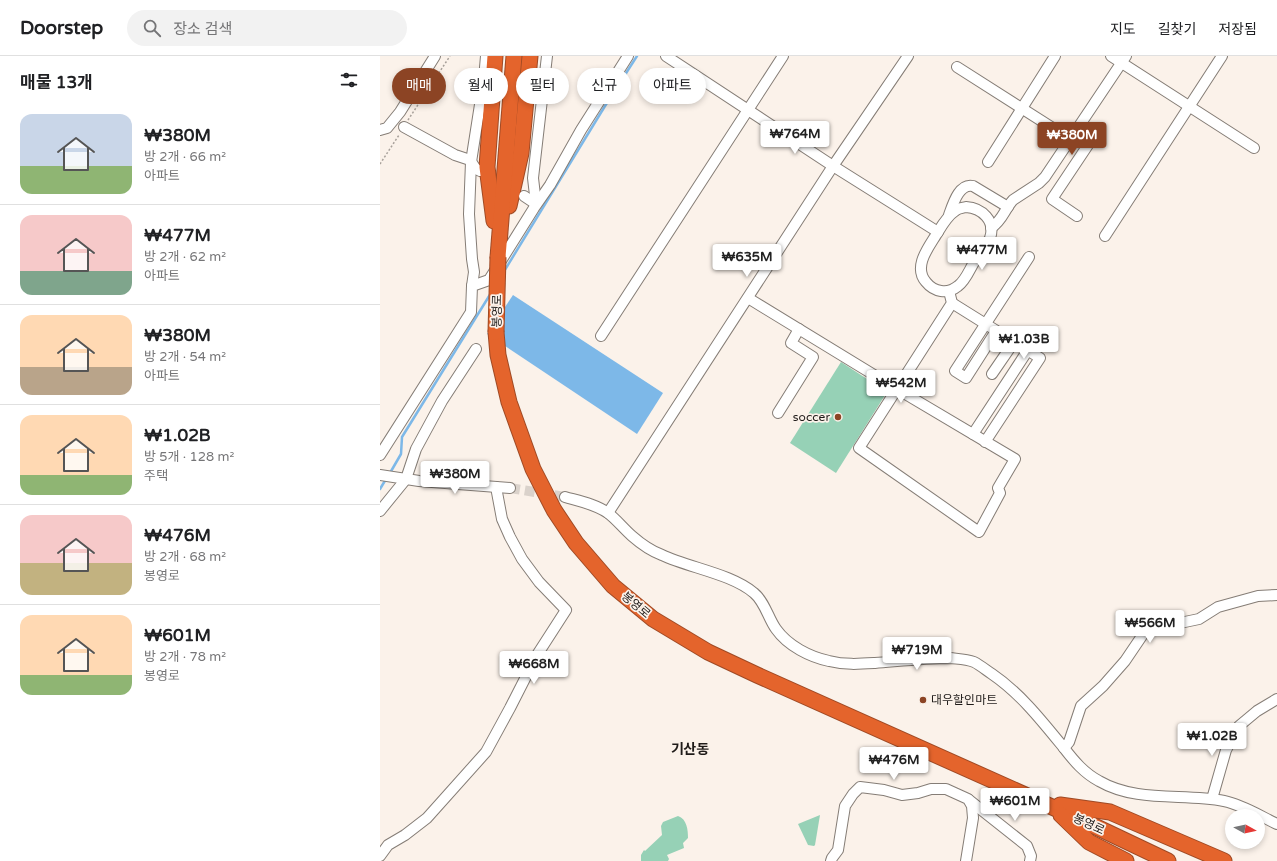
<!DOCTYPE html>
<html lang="ko">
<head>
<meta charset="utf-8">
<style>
  :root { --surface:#fff; --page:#f2f2f2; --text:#202124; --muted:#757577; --line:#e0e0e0; --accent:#8c4424 }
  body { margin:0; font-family:"Varela Round","Noto Sans KR",sans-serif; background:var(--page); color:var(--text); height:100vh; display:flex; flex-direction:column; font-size:15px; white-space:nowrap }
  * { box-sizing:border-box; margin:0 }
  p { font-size:13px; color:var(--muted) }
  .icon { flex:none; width:22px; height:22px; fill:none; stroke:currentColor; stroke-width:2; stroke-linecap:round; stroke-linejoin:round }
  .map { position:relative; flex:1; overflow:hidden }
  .panel { display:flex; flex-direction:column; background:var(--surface); width:380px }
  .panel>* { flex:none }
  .banner { position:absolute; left:12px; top:12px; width:380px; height:36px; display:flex; gap:8px }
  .needle { width:26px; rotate:98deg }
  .tools { position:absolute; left:845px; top:753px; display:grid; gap:8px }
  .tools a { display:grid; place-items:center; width:40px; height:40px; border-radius:50%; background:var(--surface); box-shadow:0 2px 6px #0003; font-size:20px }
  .price { position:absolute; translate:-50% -34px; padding:0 9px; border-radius:4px; background:#fff; color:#222; font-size:13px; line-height:26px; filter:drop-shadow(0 1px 2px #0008) }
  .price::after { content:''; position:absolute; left:50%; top:24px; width:12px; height:9px; margin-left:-6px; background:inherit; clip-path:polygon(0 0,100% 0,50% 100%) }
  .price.active { background:var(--accent); color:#fff }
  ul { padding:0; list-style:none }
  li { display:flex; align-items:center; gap:12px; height:100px; padding:0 20px }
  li+li { border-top:1px solid var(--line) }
  li span { display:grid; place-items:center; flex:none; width:112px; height:80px; border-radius:12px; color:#555 }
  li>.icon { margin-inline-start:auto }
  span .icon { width:48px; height:48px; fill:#fffc; stroke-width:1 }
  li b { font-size:17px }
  h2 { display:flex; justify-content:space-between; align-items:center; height:48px; padding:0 20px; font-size:17px }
  .chip { padding:0 14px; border-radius:18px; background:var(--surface); box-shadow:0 2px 6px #0003; font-size:14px; line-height:36px }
  .chip.active { background:var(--accent); color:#fff }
  header { display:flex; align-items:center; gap:24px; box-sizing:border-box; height:56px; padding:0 20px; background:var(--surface); border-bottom:1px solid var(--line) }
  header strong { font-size:19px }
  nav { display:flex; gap:22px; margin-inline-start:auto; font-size:14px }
  .search { width:280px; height:36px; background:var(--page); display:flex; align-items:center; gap:10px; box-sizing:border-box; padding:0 14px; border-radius:22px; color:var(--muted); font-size:15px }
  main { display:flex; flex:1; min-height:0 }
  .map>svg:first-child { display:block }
  .green { fill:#96d1b6 }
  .water { fill:#7db8e8 }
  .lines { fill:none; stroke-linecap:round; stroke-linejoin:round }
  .stream { stroke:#7db8e8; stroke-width:2.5 }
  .minor-tunnel { stroke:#dad2cb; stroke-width:10; stroke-dasharray:10 5; stroke-linecap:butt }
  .minor-casing { stroke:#857d76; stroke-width:12 }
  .highway-casing { stroke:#9f4a25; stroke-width:17 }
  .path { stroke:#a7a09a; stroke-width:1.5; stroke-dasharray:2 2; stroke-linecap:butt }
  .minor { stroke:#fff; stroke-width:10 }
  .highway { stroke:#e4642c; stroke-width:15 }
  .highway-bridge-casing { stroke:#9f4a25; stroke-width:17; stroke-linecap:butt }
  .highway-bridge { stroke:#e4642c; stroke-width:15 }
  .poi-dot { fill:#8c4424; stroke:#fbf2ea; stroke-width:1.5 }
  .labels { text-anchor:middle; stroke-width:3.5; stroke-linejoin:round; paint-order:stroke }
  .street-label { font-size:12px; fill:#1f1b19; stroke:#fbf2ea }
  .poi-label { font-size:12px; fill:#1f1b19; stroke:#fbf2ea; text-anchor:end }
  .quarter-label { font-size:14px; font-weight:bold; fill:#1f1b19; stroke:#fbf2ea }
</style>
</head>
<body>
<header>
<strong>Doorstep</strong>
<div class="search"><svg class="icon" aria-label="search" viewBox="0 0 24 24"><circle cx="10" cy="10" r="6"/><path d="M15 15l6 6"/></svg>장소 검색</div>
<nav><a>지도</a><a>길찾기</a><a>저장됨</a></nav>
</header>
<main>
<section class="panel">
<h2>매물 13개<svg class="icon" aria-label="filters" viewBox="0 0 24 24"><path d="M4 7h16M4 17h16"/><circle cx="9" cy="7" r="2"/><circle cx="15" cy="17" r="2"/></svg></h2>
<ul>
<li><span style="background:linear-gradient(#c9d6e8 65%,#8fb573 0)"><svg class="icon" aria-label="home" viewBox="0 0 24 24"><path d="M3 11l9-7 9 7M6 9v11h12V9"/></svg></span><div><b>₩380M</b><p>방 2개 · 66 m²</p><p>아파트</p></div></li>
<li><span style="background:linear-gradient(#f6c9c9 70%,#7fa58c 0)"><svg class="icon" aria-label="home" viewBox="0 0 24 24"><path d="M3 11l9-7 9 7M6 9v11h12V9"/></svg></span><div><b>₩477M</b><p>방 2개 · 62 m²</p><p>아파트</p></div></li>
<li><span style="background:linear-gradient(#ffd9b3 65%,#b9a48a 0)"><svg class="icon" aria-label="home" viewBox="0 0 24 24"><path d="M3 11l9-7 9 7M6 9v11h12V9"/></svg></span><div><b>₩380M</b><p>방 2개 · 54 m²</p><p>아파트</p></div></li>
<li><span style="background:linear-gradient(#ffd9b3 75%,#8fb573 0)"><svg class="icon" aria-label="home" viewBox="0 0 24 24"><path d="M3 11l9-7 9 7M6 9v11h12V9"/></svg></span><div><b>₩1.02B</b><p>방 5개 · 128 m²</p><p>주택</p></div></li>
<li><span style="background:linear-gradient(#f6c9c9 60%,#c2b280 0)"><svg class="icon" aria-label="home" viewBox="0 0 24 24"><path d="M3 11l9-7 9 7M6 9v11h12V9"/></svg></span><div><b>₩476M</b><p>방 2개 · 68 m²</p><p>봉영로</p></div></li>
<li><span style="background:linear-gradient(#ffd9b3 75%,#8fb573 0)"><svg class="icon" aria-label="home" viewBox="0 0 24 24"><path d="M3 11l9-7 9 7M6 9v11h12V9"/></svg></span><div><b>₩601M</b><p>방 2개 · 78 m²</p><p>봉영로</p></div></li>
</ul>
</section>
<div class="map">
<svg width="897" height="805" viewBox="0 0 897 805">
  <rect width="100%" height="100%" fill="#fbf2ea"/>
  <g class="green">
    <path d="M461,306L507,336L456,417L410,387Z"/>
    <path d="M440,759L435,789L434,790L428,789L418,768Z"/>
    <path d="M298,760C307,763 308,774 308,782L303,787L304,792L287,799L289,803L288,805H261V799L264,794L265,795L282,779L281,770L283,766Z"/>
  </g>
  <path class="water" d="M133,239L283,337L257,378L107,278Z"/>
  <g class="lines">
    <g class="stream">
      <path d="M123,217L225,50L257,0"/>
      <path d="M10,417L21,398L22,381L111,237"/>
      <path d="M0,433L6,423"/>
    </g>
    <path class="minor-tunnel" d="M130,432L185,441"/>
    <g class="minor-casing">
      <g id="minor">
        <path d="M286,0L453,110L558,176"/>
        <path d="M731,0L874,92"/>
        <path d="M577,11L690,83"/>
        <path d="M24,71L75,99L90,104L96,113L100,115"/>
        <path d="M0,74L7,72L20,56L55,0"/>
        <path d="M695,75L707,83L708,89L672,143L697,160"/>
        <path d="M608,106L675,0"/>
        <path d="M144,140L156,148"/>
        <path d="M156,148L153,122L167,0"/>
        <path d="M586,151C602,152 616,165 610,182C606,191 599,200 593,208C589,215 585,225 578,230C573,234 567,236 561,235C554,234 550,231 546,226C533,211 548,192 556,179C561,171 567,160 575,155C578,152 582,152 586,151Z"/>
        <path d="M569,159C573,148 579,127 593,130L628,151"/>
        <path d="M611,172C623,164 624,154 633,144L659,127L665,121L746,0"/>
        <path d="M725,180L842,0"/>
        <path d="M92,230L94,216L92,203L89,158L91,106L104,23L106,0"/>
        <path d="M368,242L517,333L635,403L618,432L620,437L599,476L479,392L572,247L569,235"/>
        <path d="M572,247L660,302L605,386"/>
        <path d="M616,275L586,322L575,315L649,201"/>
        <path d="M221,280L403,0"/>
        <path d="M612,318L634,286"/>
        <path d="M398,357L433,301L411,287L419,273"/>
        <path d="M593,378L648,294"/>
        <path d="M0,399L91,256L92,230L109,224L154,152L170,129L201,74L248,0"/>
        <path d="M0,419L39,425L130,432"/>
        <path d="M185,441C199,445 215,448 228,457C236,463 243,472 252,480C260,487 271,495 282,499C310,512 352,518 374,537C385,546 388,562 396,573C408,590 430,601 449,605C465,609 479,608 495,607C520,605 545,602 570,602C578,603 586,603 594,606C600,609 606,614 612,618C640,637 662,665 684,692C694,705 704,717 719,725C757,747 803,737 844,745C863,749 880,760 897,768"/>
        <path d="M0,455L26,423L36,393L62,345L96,293"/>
        <path d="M228,457L453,110L528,0"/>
        <path d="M684,692L689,686L701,650L723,630L745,605L768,571L778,566L800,567L819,563L838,551L878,540L897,539"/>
        <path d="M832,743L846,694L859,670L877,655L897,643"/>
        <path d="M589,744L647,790L651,800L650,805"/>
        <path d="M0,800L8,789L25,779L47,762L106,696L130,652L157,599L186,554L159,526L142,503L130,481L122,463L116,431"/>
        <path d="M451,805L452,802L458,794L465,750L473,738L480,731L504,734L522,739L538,737L551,733H566L588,743L592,750L593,762L586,805"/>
      </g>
    </g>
    <g class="highway-casing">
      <g id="highway">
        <path d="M129,150L141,97L150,0"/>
        <path d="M114,165L107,111L115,0"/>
        <path d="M118,201L134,0"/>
        <path d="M116,276L118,299L129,346L153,413L174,454L196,487L233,530L273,563L328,596L377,619L710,768L788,805"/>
        <path d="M680,749L730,756L844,805"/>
        <path d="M681,759L709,786L746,805"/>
      </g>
    </g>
    <g class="path">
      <path d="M28,64L70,0"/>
      <path d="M0,108L19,79"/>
    </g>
    <use href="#minor" class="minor"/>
    <use href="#highway" class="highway"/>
    <g class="highway-bridge-casing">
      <path id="highway-bridge" d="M116,276L118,201"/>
    </g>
    <use href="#highway-bridge" class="highway-bridge"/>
  </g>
  <g class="poi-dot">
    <circle cx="458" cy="361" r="4"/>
    <circle cx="543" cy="644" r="4"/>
  </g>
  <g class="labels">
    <g class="street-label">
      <text transform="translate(117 255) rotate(-89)" y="4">봉영로</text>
      <text transform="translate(256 549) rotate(40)" y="4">봉영로</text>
      <text transform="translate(709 768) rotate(25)" y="4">봉영로</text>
    </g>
    <g class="poi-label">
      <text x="450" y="365">soccer</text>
      <text x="551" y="648" text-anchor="start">대우할인마트</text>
    </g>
    <g class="quarter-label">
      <text x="310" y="698">기산동</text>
    </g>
  </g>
</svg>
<div class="tools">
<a><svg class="needle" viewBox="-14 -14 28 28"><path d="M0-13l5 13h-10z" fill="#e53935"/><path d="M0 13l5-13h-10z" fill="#757577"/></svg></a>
</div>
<b class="price" style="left:415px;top:99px">₩764M</b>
<b class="price active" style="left:692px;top:100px">₩380M</b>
<b class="price" style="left:602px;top:215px">₩477M</b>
<b class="price" style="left:367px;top:222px">₩635M</b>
<b class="price" style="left:644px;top:304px">₩1.03B</b>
<b class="price" style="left:521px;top:348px">₩542M</b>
<b class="price" style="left:75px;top:439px">₩380M</b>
<b class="price" style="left:770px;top:588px">₩566M</b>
<b class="price" style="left:537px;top:615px">₩719M</b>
<b class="price" style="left:154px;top:629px">₩668M</b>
<b class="price" style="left:832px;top:701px">₩1.02B</b>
<b class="price" style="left:514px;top:725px">₩476M</b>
<b class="price" style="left:635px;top:766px">₩601M</b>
<div class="banner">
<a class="chip active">매매</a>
<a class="chip">월세</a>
<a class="chip">필터</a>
<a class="chip">신규</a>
<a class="chip">아파트</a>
</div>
</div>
</main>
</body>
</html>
